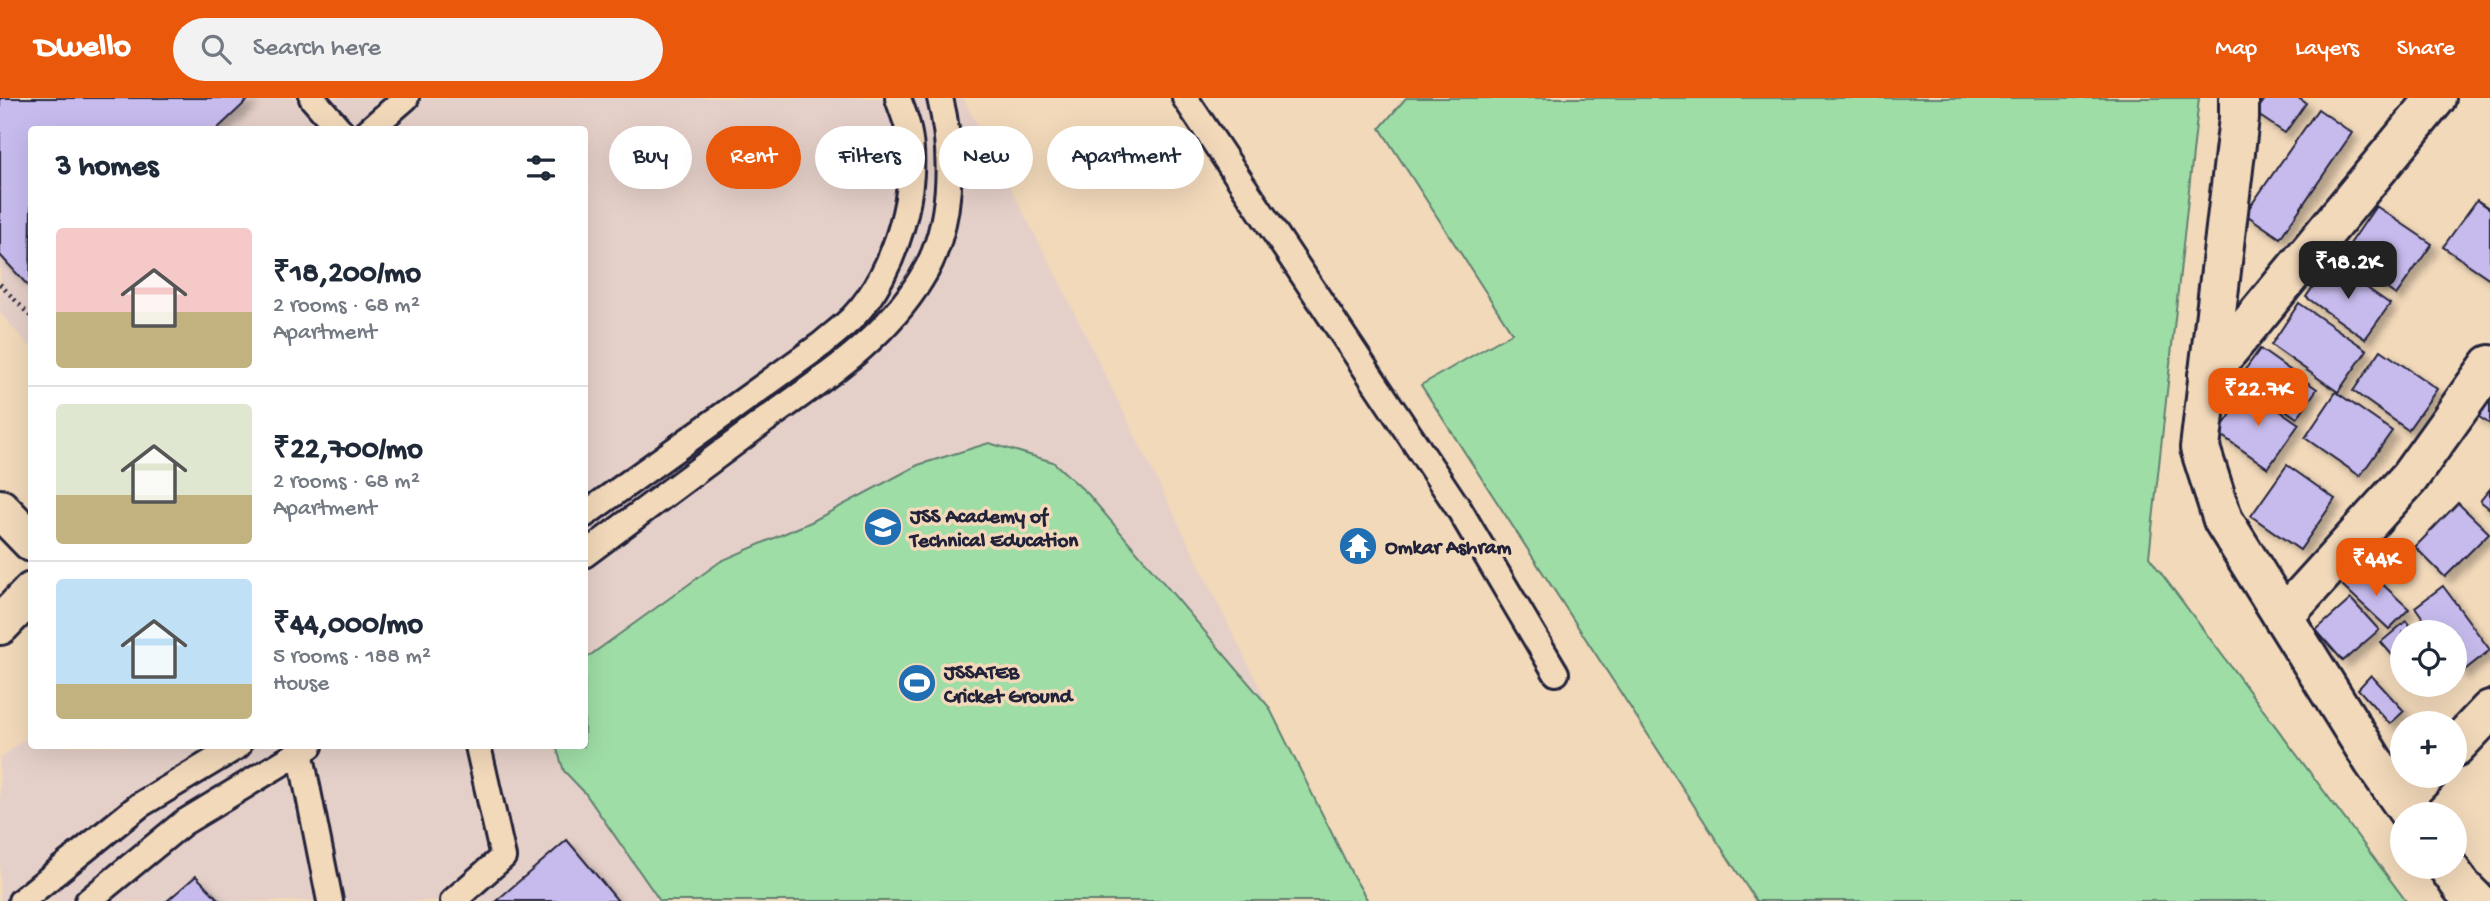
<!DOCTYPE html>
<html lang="en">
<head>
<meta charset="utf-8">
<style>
  :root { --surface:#fff; --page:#f2f2f3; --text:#1f2937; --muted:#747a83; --line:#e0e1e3; --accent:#ea580c }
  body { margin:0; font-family:"Gochi Hand",sans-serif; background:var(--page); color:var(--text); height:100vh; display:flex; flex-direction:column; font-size:26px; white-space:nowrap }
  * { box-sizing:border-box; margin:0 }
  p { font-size:23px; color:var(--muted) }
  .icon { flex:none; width:38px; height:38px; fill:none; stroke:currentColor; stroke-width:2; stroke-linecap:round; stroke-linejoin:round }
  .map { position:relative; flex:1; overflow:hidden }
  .side { position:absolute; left:28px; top:28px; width:560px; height:623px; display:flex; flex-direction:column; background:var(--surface); border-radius:7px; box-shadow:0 7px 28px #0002 }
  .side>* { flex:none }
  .banner { position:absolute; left:609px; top:28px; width:665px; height:63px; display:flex; gap:14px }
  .buttons { position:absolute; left:2390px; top:522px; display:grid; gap:14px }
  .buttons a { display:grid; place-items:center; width:77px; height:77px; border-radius:50%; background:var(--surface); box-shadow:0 7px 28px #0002; font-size:35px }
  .price { position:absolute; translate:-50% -60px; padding:0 16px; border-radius:14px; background:var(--accent); color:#fff; font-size:23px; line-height:46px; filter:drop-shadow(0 2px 4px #0008) }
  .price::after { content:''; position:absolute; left:50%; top:42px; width:21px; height:16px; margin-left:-10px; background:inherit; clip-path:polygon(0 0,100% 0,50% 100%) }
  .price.current { background:#222; color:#fff }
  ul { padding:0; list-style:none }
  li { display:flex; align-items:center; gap:21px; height:175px; padding:0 28px }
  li+li { border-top:2px solid var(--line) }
  li span { display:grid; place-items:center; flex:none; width:196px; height:140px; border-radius:7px; color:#555 }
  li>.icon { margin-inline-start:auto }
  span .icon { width:84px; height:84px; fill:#fffc; stroke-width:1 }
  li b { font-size:30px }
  h2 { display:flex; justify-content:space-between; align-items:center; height:84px; padding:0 28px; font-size:30px }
  .pill { padding:0 24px; border-radius:32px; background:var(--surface); box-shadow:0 7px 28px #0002; font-size:24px; line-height:63px }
  .pill.current { background:var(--accent); color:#fff }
  header { display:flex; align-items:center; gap:42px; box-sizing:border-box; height:98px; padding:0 35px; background:var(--accent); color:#fff }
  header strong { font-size:33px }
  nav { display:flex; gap:38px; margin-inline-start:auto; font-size:24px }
  .search { width:490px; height:63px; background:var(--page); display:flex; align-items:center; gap:18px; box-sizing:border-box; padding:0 24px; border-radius:38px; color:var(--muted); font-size:26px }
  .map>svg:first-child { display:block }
  .built { fill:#e5d0c9 }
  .green { fill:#9fdda6; stroke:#608070; stroke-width:2 }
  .building { fill:#c7bbed; stroke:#22223b; stroke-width:2; filter:url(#shadow) }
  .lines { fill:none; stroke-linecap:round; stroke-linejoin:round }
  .service-casing { stroke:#22223b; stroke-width:30 }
  .minor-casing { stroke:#22223b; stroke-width:44 }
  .path { stroke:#22223b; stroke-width:4.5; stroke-dasharray:2 5; stroke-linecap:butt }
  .service { stroke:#f2d9ba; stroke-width:24 }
  .minor { stroke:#f2d9ba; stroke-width:38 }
  .labels { text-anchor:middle; stroke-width:7; stroke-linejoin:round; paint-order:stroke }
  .poi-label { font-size:21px; font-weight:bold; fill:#22223b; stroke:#f2d9ba; text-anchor:start }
</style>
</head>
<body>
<header>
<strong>Dwello</strong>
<div class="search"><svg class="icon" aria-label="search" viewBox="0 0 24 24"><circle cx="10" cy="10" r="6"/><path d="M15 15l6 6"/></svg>Search here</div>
<nav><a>Map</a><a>Layers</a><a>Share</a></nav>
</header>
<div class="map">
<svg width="2490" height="803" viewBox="0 0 2490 803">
  <defs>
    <filter id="shadow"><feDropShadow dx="6" dy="6" stdDeviation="3.5" flood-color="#0004"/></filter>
  </defs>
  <rect width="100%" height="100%" fill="#f2d9ba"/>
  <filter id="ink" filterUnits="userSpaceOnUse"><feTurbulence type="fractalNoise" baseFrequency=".0143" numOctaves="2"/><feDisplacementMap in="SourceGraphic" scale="14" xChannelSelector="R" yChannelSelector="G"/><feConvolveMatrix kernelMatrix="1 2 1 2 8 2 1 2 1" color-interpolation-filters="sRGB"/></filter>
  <g filter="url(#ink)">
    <path class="built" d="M0,0H963L1051,167L1365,803H0V660L31,636L32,648H584V32H32L31,250L0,215Z"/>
    <g class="green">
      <path d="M1406,0H2199L2149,459L2406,803H1756L1421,287L1512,235L1380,30Z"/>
      <path d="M989,345L1053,364L1088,396L1269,609L1352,776L1368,803H660L585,695L564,673L556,648H584L585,561L721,463L811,424L918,367Z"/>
    </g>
    <g class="building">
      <path d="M0,0H250L216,32H32L30,190L0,157Z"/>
      <path d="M2266,0H2298L2306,5L2285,35L2255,15Z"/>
      <path d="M2318,11L2352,35L2280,140L2245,116Z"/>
      <path d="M2477,102L2490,111V181L2443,149Z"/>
      <path d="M2376,108L2432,146L2396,197L2341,159Z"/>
      <path d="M2330,164L2390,206L2365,241L2306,199Z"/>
      <path d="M2299,205L2367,252L2338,294L2271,247Z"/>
      <path d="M2260,251L2317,291L2297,320L2239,280Z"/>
      <path d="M2381,252L2437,291L2408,332L2353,293Z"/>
      <path d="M2248,291L2299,326L2268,370L2218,335Z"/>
      <path d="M2336,294L2392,333L2360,378L2305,340Z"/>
      <path d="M2487,299L2490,301V326L2476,317Z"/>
      <path d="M2287,367L2335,401L2300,452L2251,418Z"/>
      <path d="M2490,391V411L2480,403Z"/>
      <path d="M2458,405L2489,435L2445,479L2415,449Z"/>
      <path d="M2363,468L2409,511L2389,531L2343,488Z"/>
      <path d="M2443,488L2490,552L2462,574L2455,564V534H2433L2415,509Z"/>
      <path d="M2351,501L2379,532L2343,563L2316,532Z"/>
      <path d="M2406,523L2415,534H2403V570L2381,544Z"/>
      <path d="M2371,577L2404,613L2390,626L2358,591Z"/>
      <path d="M567,742L618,803H496Z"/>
      <path d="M196,778L220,803H167Z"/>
    </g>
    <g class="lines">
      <g class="service-casing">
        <g id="service">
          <path d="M312,0L340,32"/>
          <path d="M1185,0L1459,411L1556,575"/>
          <path d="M369,32L406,0"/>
          <path d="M584,417L822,246C832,237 845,228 854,218C895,175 921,88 908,31C906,20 901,10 898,0"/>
          <path d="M584,457C644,412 704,368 764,323C821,282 884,242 921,181C953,131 954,56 940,0"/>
          <path d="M299,648L330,803"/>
          <path d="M21,803L140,707L238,648"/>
          <path d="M88,803L183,725L310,648"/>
          <path d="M453,803L503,759L478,648"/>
        </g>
      </g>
      <g class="minor-casing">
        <g id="minor">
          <path d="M2239,0V20L2200,350L2223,422L2373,663L2410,716"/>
          <path d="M2208,277L2436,0"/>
          <path d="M0,411L32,444"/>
          <path d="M2283,519L2409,380L2490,267"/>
          <path d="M0,527L32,494"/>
          <path d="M2455,649L2490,612"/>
          <path d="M2401,702L2426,677"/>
          <path d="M2447,768L2462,789L2476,803"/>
        </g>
      </g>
      <path class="path" d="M0,186L32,220"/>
      <use href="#service" class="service"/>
      <use href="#minor" class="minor"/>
    </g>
  </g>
  <defs>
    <g id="university-disc" transform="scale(2.0125)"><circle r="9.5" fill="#1f6fb2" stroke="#f2d9ba"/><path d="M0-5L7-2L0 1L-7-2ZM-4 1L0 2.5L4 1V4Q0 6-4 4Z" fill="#fff"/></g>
    <g id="temple-disc" transform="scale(2.0125)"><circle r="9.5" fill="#1f6fb2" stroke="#f2d9ba"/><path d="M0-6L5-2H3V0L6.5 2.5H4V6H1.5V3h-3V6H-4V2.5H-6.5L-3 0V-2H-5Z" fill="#fff"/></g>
    <g id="stadium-disc" transform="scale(2.0125)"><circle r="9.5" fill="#1f6fb2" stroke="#f2d9ba"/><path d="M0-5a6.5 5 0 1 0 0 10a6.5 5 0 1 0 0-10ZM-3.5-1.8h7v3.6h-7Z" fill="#fff"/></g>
  </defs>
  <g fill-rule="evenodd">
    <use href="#university-disc" x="883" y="429"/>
    <use href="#temple-disc" x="1358" y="448"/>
    <use href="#stadium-disc" x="917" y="585"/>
  </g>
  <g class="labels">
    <g class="poi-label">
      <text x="910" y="424">JSS Academy of<tspan x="910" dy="24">Technical Education</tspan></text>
      <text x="1385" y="455">Omkar Ashram</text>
      <text x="944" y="580">JSSATEB<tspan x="944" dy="24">Cricket Ground</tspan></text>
    </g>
  </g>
</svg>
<div class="buttons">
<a><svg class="icon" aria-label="locate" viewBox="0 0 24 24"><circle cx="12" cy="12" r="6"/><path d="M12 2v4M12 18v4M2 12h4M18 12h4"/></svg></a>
<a>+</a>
<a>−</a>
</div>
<b class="price current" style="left:2348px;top:203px">₹18.2K</b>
<b class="price" style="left:2258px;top:330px">₹22.7K</b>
<b class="price" style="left:2376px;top:500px">₹44K</b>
<div class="banner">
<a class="pill">Buy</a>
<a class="pill current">Rent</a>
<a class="pill">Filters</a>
<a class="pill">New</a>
<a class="pill">Apartment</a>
</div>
<section class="side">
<h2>3 homes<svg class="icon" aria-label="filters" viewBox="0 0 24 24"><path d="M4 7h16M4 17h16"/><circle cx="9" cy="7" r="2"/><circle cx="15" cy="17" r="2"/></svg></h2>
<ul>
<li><span style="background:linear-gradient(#f6c9c9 60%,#c2b280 0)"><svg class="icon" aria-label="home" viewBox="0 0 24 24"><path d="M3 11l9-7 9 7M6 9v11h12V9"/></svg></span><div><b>₹18,200/mo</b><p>2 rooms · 68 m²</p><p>Apartment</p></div></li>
<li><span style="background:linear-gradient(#dfe7d0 65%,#c2b280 0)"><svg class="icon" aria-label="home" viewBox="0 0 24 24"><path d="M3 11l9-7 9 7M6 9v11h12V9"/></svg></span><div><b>₹22,700/mo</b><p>2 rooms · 68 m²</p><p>Apartment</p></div></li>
<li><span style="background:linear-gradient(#bfe0f5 75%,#c2b280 0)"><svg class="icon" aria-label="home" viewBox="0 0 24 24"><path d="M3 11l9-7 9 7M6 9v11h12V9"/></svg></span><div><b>₹44,000/mo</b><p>5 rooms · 188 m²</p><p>House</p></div></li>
</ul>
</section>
</div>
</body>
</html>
